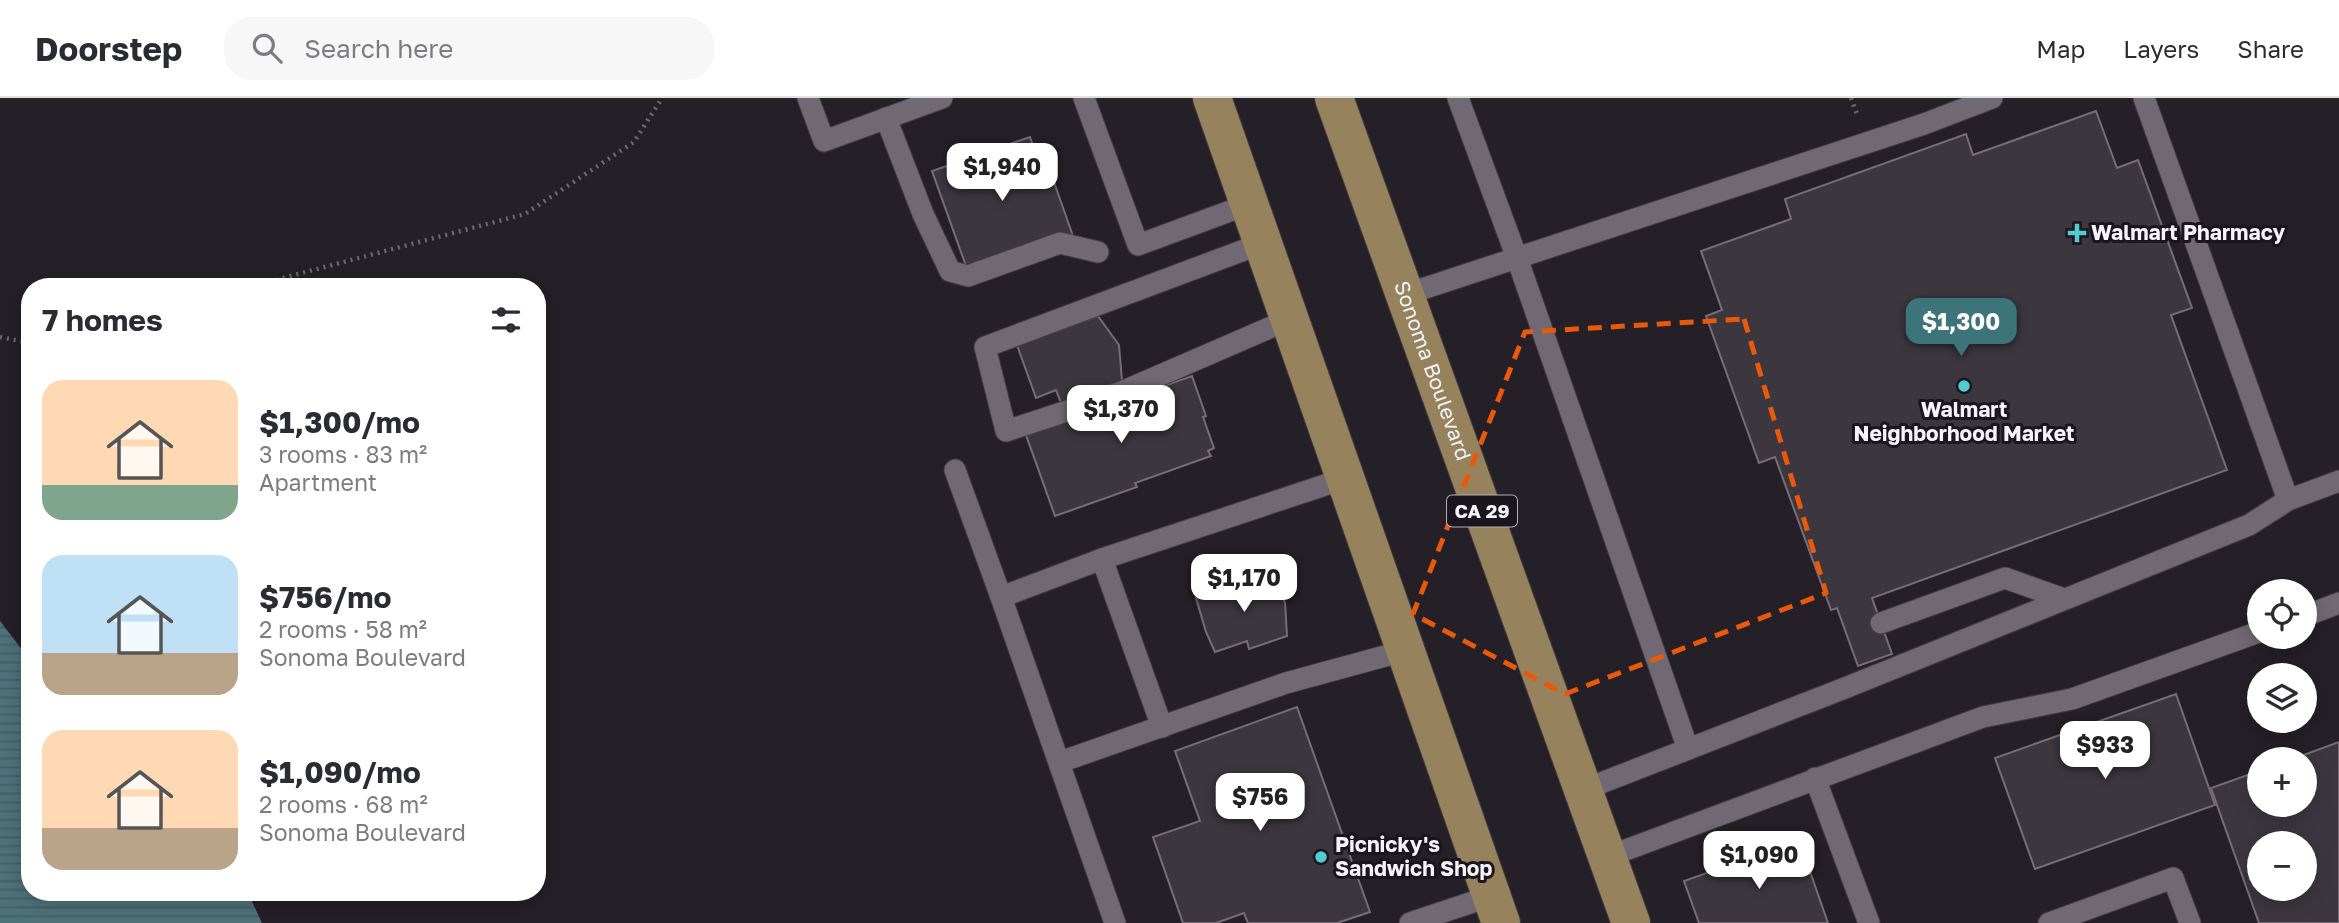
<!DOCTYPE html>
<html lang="en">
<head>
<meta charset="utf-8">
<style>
  :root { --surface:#fff; --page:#f7f7f7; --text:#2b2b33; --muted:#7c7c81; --line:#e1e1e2; --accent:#3d7479 }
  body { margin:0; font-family:"Golos Text",sans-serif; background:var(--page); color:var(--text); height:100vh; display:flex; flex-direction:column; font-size:26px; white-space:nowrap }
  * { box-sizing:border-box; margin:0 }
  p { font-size:23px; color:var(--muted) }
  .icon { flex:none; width:38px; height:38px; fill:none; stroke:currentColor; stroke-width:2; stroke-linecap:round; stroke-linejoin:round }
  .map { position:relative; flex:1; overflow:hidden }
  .details { position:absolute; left:21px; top:180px; width:525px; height:623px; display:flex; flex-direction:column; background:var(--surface); border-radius:28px; box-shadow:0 4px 18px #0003 }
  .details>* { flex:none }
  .controls { position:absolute; left:2247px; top:481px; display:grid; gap:14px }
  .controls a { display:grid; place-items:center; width:70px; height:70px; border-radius:50%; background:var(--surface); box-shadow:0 4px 18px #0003; font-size:35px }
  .price { position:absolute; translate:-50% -60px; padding:0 16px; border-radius:14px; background:#fff; color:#222; font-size:23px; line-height:46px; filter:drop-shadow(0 2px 4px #0008) }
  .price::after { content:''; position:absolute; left:50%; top:42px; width:21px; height:16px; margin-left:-10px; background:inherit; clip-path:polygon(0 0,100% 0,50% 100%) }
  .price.selected { background:var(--accent); color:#fff }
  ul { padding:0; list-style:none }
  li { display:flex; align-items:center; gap:21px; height:175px; padding:0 21px }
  li span { display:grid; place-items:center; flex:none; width:196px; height:140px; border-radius:21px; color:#555 }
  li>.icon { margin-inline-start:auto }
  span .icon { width:84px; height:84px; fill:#fffc; stroke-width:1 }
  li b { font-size:30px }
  h2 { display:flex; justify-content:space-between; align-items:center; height:84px; padding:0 21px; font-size:30px }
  header { display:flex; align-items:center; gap:42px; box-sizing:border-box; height:98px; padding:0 35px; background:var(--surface); border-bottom:2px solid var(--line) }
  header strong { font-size:33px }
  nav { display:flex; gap:38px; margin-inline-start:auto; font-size:24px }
  .search { width:490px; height:63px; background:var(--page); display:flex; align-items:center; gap:18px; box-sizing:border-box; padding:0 24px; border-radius:28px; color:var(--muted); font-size:26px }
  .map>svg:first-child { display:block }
  .water { fill:url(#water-rules) }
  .building { fill:#3c363f; stroke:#756e78; stroke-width:2; fill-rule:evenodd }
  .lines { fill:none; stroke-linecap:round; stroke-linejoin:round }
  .lane-casing { stroke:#413c43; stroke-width:23 }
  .primary-casing { stroke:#413c43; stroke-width:40 }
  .path { stroke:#6e6870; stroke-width:4.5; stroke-dasharray:2 5; stroke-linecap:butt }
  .lane { stroke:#706973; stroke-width:21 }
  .primary { stroke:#96835d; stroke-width:38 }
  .marked { fill:none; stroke:#e8590c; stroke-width:5; stroke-dasharray:14 9; stroke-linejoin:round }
  .poi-dot { fill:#52cdcf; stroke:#1b151e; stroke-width:2.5 }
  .labels { text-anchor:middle; stroke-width:6; stroke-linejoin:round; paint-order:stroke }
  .shield { fill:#1b151e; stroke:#b5b0b7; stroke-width:2 }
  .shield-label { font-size:19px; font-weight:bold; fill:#f7f3f9 }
  .poi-label { font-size:21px; font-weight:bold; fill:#f7f3f9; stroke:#1b151e; text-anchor:start }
  .street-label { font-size:21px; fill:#f7f3f9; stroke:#1b151e }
</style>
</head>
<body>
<header>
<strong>Doorstep</strong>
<div class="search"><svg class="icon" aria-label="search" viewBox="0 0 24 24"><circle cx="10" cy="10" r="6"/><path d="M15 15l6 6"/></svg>Search here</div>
<nav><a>Map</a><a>Layers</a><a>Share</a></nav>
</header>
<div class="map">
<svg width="2339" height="825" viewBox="0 0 2339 825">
  <defs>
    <pattern id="water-rules" width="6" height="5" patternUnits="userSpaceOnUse" patternTransform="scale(1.75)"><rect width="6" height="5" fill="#4d727b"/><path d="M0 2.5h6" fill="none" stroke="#4b5b61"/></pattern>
  </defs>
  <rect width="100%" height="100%" fill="#251f27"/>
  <path class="water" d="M0,523L30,562V794L248,795L262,825H0Z"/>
  <g class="building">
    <path d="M2096,13L2117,70L2138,62L2192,210L2171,217L2227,372L1872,500L1892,556L1858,568L1837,510L1831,512L1775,359L1759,365L1706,218L1722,212L1701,153L1791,121L1785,101L1966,36L1973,57Z"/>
    <path d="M1030,39L1042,72L1049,70L1073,138L966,168L932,73Z"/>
    <path d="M1098,218L1119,247L1122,283L1061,305L1056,292L1036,300L1017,247Z"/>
    <path d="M1192,278L1206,318L1203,319L1214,350L1208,353L1211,358L1135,385L1137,389L1055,418L1026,337Z"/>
    <path d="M1265,475L1285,504L1287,538L1249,551L1247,543L1215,554L1206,534L1196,500Z"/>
    <path d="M2176,596L2215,707L2035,771L1995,660Z"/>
    <path d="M1297,609L1370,814L1337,825H1248L1244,815L1216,825H1183L1153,739L1200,723L1175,653Z"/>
    <path d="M2339,644V825H2259L2211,690L2259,673V707H2305V662H2290ZM2259,746H2305V791H2259Z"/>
    <path d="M1799,742L1828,825H1699L1684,783Z"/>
  </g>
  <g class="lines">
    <g class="lane-casing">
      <g id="lane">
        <path d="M808,0L824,43L942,0"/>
        <path d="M1084,0L1138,147L1249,106"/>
        <path d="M1458,0L1517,160L1688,651"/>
        <path d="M2144,0L2288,402"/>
        <path d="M886,20L923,116L950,173L968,178L1060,145L1098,154"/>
        <path d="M1263,145L985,249L1006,333L1110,299L1290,221"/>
        <path d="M1404,197L1924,26L1992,0"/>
        <path d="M955,372L1001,499L1102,461L1346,380"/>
        <path d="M1102,461L1162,629"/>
        <path d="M1001,499L1115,825"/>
        <path d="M2305,518L2339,505"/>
        <path d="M1881,525L2005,480L2064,501"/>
        <path d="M1060,664L1286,585L1407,552"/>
        <path d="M1815,680L1869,825"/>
        <path d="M1583,692L1845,590L2249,427L2288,402L2339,383"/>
        <path d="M1607,759L1983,619L2072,601L2259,534"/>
        <path d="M1410,825L1491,798"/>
        <path d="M2049,825L2173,780L2190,825"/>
      </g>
    </g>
    <g class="primary-casing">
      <g id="primary">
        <path d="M1212,0L1501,825"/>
        <path id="s1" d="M1334,0L1631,825"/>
      </g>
    </g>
    <g class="path">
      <path d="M1851,0L1858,19"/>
      <path d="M249,189L525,116L634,44L662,0"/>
      <path d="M0,239L30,245"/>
    </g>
    <use href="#lane" class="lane"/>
    <use href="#primary" class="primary"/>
  </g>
  <path class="marked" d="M1744,221L1826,495L1565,596L1413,516L1525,234Z"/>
  <g class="poi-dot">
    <path d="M2073.5 124.5h7v7h7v7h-7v7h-7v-7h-7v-7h7z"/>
    <circle cx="1964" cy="288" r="7"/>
    <circle cx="1321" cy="759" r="7"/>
  </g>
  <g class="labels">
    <rect class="shield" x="1447" y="397.5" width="70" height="31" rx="5"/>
    <g class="shield-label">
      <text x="1482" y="420">CA 29</text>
    </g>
    <g class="poi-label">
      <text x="2091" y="142">Walmart Pharmacy</text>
      <text x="1964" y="319" text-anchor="middle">Walmart<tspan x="1964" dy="24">Neighborhood Market</tspan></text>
      <text x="1335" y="754">Picnicky's<tspan x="1335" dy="24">Sandwich Shop</tspan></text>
    </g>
    <g class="street-label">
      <text dy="7" stroke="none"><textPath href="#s1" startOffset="290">Sonoma Boulevard</textPath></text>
    </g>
  </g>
</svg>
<div class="controls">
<a><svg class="icon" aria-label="locate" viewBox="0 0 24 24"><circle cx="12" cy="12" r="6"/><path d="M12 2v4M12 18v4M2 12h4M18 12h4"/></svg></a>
<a><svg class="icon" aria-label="layers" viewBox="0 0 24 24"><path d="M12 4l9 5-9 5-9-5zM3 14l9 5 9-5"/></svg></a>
<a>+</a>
<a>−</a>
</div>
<b class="price" style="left:1002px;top:105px">$1,940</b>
<b class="price selected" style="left:1961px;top:260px">$1,300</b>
<b class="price" style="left:1121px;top:347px">$1,370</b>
<b class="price" style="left:1244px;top:516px">$1,170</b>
<b class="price" style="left:2105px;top:683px">$933</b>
<b class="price" style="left:1260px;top:735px">$756</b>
<b class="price" style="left:1759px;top:793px">$1,090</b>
<section class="details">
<h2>7 homes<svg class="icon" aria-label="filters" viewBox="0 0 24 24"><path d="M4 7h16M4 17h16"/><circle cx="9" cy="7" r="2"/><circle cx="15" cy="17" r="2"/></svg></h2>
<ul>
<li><span style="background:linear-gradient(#ffd9b3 75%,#7fa58c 0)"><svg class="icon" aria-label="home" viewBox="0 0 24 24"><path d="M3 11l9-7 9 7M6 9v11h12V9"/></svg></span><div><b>$1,300/mo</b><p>3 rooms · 83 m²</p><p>Apartment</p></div></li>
<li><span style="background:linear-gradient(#bfe0f5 70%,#b9a48a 0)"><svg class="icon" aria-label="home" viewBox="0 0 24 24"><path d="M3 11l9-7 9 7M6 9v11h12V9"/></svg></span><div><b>$756/mo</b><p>2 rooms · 58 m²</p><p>Sonoma Boulevard</p></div></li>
<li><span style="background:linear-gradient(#ffd9b3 70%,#b9a48a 0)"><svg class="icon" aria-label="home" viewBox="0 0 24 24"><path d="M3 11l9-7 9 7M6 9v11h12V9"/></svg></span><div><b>$1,090/mo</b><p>2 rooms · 68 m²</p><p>Sonoma Boulevard</p></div></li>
</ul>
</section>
</div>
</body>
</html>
